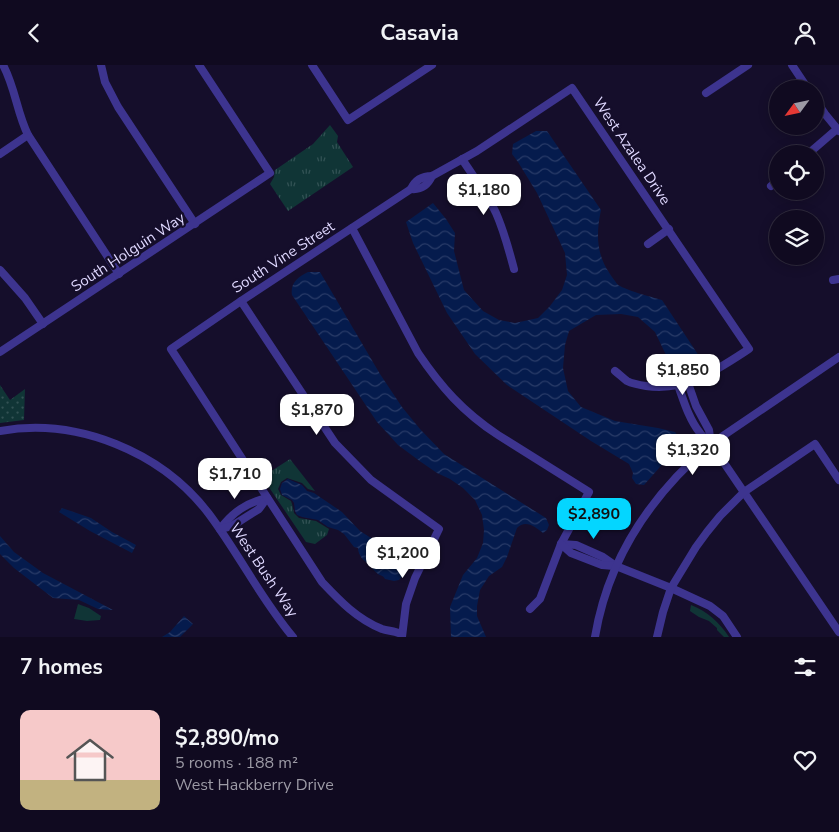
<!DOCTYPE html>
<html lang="en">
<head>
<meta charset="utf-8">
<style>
  :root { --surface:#100a20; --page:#1e182d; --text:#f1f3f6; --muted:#9c9aa5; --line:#302b3e; --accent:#04d6ff }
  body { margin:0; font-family:"Nunito Sans",sans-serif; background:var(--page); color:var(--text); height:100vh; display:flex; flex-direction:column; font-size:19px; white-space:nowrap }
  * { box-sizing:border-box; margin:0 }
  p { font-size:16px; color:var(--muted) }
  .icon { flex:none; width:28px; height:28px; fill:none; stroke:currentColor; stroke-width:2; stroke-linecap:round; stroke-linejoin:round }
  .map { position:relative; height:572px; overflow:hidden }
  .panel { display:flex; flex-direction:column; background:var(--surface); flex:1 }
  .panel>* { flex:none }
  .needle { width:32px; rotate:237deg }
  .buttons { position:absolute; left:769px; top:15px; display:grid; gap:10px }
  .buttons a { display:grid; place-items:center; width:55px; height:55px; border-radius:50%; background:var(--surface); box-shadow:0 2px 12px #0003,0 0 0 1px var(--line); font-size:25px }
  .price { position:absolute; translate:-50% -42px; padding:0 11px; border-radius:10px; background:#fff; color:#222; font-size:16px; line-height:32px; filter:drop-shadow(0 1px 2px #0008) }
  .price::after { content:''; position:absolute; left:50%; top:30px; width:15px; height:11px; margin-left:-8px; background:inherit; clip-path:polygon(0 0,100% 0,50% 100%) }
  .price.active { background:var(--accent); color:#111 }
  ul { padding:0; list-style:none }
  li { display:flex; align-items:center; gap:15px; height:125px; padding:0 20px }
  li+li { border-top:1px solid var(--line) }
  li span { display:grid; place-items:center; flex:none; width:140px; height:100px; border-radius:10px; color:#555 }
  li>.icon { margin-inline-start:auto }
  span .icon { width:60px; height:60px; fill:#fffc; stroke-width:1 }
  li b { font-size:21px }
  h2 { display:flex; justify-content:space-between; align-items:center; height:60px; padding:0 20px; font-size:21px }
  header { display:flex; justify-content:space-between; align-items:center; height:65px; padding:0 20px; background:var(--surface); font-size:22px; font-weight:700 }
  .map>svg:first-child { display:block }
  .grass { fill:url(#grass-dots) }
  .park { fill:url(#park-tufts) }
  .garden { fill:#103536 }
  .water { fill:url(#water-waves) }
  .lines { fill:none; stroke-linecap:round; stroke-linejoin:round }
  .minor { stroke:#3d348f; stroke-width:8 }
  .labels { text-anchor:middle; stroke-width:4.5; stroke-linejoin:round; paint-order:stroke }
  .street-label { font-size:15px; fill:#dfd8ff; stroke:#150e2b }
</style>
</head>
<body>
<header><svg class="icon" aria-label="back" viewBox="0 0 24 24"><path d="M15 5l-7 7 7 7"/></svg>Casavia<svg class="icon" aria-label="person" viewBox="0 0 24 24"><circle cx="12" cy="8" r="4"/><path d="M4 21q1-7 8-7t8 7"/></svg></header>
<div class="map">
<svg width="839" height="572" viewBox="0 0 839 572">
  <defs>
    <pattern id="grass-dots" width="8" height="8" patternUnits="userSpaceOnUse" patternTransform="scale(1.25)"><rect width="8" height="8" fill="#103536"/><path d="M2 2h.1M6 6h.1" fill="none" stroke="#325254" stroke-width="1.8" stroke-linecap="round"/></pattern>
    <pattern id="park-tufts" width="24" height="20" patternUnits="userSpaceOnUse" patternTransform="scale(1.25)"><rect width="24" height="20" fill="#103536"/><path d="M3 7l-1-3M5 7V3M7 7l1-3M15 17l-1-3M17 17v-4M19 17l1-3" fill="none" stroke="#325254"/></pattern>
    <pattern id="water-waves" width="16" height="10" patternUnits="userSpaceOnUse" patternTransform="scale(1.25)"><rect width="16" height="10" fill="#051b4d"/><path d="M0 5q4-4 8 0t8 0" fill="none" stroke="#293b68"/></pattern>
  </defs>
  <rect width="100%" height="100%" fill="#150e2b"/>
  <path class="grass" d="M0,320L10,335L25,324L24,355L0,358Z"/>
  <g class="park">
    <path d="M330,60L338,71L337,77L353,102L288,146L270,119L274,112L275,105L313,79Z"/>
    <path d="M290,394L315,426L308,424L302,418L287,413L281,417L278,424L281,430L291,436L292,439L294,448L299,453L316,456L329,464L327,470L315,479L306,477L262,412Z"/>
    <path d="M691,540C708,547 719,557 729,572H724L717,565V563L709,556L699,552L690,546Z"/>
  </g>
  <path class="garden" d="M78,539L89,543L101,551L100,555L87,556L74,554Z"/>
  <g class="water">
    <path d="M536,66H547L601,145C596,168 596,189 610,209C612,212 615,216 617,219C624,225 652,232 662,235L701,294L697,299L677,307L673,305L674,296L666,290L655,267L638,252L621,249L596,250L569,266L565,280L563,303L568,326L581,342L615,356L658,363L675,367L679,372L687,375L683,381L676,384L644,420L636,419L632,413L633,408L629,399L591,376L507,320L475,289L447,248L413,178L406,157L433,138L446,154L455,168L454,186L464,225L483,246L499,255L515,258L538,253L550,241L562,225L567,210L565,188L537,128L518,97L512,89L513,79Z"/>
    <path d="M308,207H320L380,309L402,342L420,364L444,389L546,453L549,460L547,465L543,468C536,462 525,454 517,463L507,492L502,502L489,511L480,525L477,541V551L486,572H451L450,542L463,510L477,493L483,478L484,465L482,450L475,435L463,423L450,414L437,408L421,397L398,380L389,370L377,357L292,230C290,218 298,212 308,207Z"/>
    <path d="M288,414L302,420L307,426L314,428L342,447L360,466L406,495V506L399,515L394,516L385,514C383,510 381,511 378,509C374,506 372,503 370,499C364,497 358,490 358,483L354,482L344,469L338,465L328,462L318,455L302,452L297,450L295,446L294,438L292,435L282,430L280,424L282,418Z"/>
    <path d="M62,443L91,453L112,467L136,480L132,488L90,466L59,447Z"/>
    <path d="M0,471L14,487L43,508L113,545L98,544L79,535L53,533L14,503L0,489Z"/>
    <path d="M184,551L193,559L180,572H162L170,567Z"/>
  </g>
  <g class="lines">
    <g class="minor">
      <path d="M3,0C15,22 17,48 28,70L119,209"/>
      <path d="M101,0L105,17L118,42L195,159"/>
      <path d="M312,0L348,55L432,0"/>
      <path d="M792,0L808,24"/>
      <path d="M706,28L748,0"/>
      <path d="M815,34L825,49L839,66"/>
      <path d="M0,89L28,70"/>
      <path d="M808,89L837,64"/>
      <path d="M462,94C473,111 487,129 496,148C504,166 509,185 514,204"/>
      <path d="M771,121L778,115"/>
      <path d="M411,124C421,125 428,120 432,111"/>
      <path d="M352,163L418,288C441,322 463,347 498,370L589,427L561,479L540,534L530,544"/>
      <path d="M648,179L669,164"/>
      <path d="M0,205L25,233L43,259"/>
      <path d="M833,215L839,214"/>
      <path d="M241,236L335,378L371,415L439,464L415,513L406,539L402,572"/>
      <path d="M0,287L270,108L199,0"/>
      <path d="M688,318L696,341L709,365L711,379"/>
      <path d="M678,320C684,337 689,354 700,368C705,375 713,382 718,389L839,567"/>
      <path d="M0,366C77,352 162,387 209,449C239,489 261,534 293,572"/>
      <path d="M220,464C233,447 246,438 267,433"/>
      <path d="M220,464L232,461L259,444L267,433"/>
      <path d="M561,479L576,480L603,492L616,501L671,523L710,541L723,551L737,572"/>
      <path d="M561,479L571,488L602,500L614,501"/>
      <path d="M401,569C395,566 388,566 382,564C357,554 340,536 322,517L171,284L241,236L411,124C415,115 423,111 432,111L477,86L572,23L749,284C717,305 686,327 646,321C639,320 633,319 627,316C623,313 619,309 615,306"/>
      <path d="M595,572C608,494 651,430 711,379L839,292"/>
      <path d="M657,572L663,547L671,523L696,482L707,467L720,451L744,427L815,379L839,415"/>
    </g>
  </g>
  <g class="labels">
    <g class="street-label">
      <text transform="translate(632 86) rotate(56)" y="5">West Azalea Drive</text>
      <text transform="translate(128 187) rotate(-33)" y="5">South Holguin Way</text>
      <text transform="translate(283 192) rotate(-33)" y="5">South Vine Street</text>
      <text transform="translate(264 505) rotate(56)" y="5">West Bush Way</text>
    </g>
  </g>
</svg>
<div class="buttons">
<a><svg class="needle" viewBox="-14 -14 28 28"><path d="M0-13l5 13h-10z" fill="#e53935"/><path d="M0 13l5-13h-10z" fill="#9c9aa5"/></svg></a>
<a><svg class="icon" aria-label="locate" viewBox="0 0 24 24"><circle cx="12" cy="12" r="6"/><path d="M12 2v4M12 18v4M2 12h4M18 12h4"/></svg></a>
<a><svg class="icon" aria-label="layers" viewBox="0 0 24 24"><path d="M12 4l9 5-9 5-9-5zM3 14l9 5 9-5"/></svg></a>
</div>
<b class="price" style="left:484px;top:151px">$1,180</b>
<b class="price" style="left:683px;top:331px">$1,850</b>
<b class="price" style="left:317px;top:371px">$1,870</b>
<b class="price" style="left:693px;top:411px">$1,320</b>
<b class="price" style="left:235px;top:435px">$1,710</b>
<b class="price active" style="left:594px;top:475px">$2,890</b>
<b class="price" style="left:403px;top:514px">$1,200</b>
</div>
<section class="panel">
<h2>7 homes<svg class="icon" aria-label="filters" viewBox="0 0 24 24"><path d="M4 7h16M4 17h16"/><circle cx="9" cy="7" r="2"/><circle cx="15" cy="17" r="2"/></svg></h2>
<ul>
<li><span style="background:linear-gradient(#f6c9c9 70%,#c2b280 0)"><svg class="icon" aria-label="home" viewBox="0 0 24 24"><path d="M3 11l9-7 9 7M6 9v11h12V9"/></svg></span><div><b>$2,890/mo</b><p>5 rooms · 188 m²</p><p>West Hackberry Drive</p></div><svg class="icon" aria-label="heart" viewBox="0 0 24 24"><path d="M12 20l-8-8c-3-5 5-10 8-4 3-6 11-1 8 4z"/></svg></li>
</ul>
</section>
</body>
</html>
